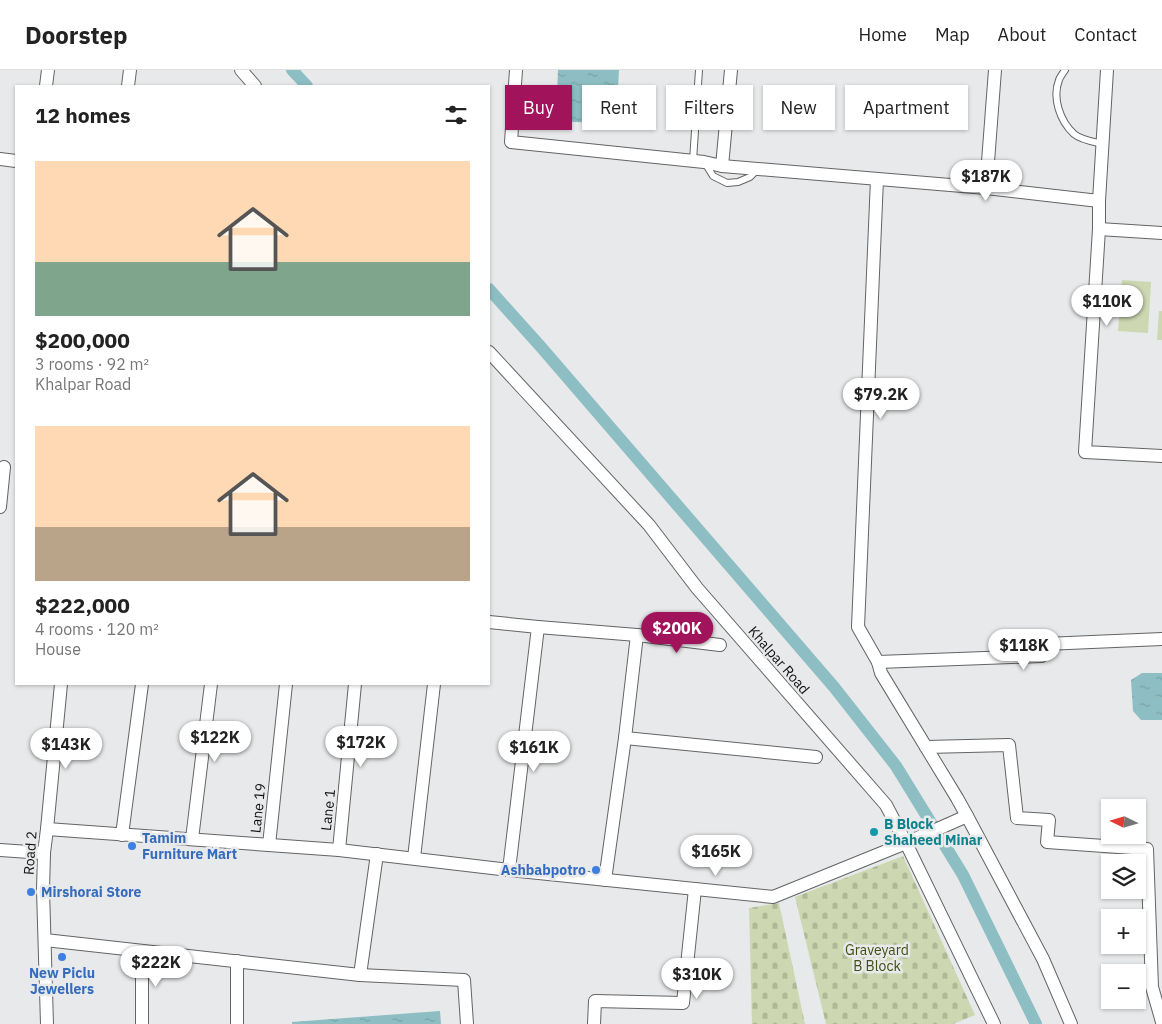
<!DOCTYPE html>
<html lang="en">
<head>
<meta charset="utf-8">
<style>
  :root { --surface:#fff; --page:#f6f6f6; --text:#222; --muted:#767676; --line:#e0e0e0; --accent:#a1135b }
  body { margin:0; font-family:"IBM Plex Sans",sans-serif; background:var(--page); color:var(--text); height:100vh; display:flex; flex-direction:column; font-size:19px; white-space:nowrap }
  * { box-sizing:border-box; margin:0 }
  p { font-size:16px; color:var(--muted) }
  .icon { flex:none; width:28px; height:28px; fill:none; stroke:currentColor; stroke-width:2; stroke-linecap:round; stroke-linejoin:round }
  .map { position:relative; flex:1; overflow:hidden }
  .drawer { position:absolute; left:15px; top:15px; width:475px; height:600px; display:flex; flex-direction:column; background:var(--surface); border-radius:0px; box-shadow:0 1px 4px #0004 }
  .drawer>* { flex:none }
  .banner { position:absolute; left:505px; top:15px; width:475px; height:45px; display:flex; gap:10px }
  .needle { width:32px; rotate:275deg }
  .tools { position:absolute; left:1101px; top:729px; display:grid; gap:10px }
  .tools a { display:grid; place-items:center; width:45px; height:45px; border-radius:0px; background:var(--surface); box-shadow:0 1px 4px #0004; font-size:25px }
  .price { position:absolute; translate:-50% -42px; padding:0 11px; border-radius:18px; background:#fff; color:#222; font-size:16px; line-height:32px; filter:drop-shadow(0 1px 2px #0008) }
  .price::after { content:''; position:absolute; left:50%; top:30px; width:15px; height:11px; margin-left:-8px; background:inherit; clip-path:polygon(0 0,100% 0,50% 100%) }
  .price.selected { background:var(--accent); color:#fff }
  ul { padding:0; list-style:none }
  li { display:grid; align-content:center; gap:10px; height:265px; padding:0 20px }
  li span { display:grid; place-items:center; height:155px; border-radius:0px; color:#555 }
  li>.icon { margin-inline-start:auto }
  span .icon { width:90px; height:90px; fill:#fffc; stroke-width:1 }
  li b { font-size:21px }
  h2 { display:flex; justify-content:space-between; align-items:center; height:60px; padding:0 20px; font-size:21px }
  .tag { padding:0 18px; border-radius:0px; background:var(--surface); box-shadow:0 1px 4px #0004; font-size:18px; line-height:45px }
  .tag.selected { background:var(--accent); color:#fff }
  header { display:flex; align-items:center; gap:30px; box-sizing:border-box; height:70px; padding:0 25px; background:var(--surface); border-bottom:1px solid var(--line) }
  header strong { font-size:24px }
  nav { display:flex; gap:28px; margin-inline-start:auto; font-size:18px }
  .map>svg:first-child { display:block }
  .grass { fill:#cdd7b1 }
  .cemetery { fill:url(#cemetery-stones) }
  .water { fill:url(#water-ripples) }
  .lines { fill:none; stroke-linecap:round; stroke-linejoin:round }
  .canal { stroke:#8cbec3; stroke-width:12 }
  .lane-casing { stroke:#636465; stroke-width:8 }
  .street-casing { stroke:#636465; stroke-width:14 }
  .lane { stroke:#fff; stroke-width:6 }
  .street { stroke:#fff; stroke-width:12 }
  .culture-dot { fill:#0f9aa8; stroke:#e8e9ea; stroke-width:2 }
  .shop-dot { fill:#3f7fe0; stroke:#e8e9ea; stroke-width:2 }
  .labels { text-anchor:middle; stroke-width:5; stroke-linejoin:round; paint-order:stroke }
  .street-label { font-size:14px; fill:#101111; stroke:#e8e9ea }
  .culture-label { font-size:14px; font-weight:bold; fill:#0d838f; stroke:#e8e9ea; text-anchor:start }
  .shop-label { font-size:14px; font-weight:bold; fill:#366cbe; stroke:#e8e9ea; text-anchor:start }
  .park-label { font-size:14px; fill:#424e12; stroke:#e8e9ea }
</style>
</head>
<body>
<header>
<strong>Doorstep</strong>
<nav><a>Home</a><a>Map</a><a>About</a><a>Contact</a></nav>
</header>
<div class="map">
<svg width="1162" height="954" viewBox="0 0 1162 954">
  <defs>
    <pattern id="cemetery-stones" width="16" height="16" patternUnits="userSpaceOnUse" patternTransform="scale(1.25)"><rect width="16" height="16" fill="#cdd7b1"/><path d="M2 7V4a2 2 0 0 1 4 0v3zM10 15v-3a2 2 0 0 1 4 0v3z" fill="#afb897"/></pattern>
    <pattern id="water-ripples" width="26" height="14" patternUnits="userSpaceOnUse" patternTransform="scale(1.25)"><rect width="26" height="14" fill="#8cbec3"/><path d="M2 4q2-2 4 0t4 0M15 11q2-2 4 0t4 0" fill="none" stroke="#78a2a6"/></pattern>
  </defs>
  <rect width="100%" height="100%" fill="#e8e9ea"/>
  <g class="grass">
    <path d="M1122,210L1151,212L1148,263L1118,261Z"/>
    <path d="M1159,241H1162V270H1157Z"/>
  </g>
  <g class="cemetery">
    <path d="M903,786L975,945L953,954H826L795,827Z"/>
    <path d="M779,833L805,954H752L749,838Z"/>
  </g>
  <g class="water">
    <path d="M558,0H619L616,54L556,51Z"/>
    <path d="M1142,603H1162V650H1141L1133,641L1131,610Z"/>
    <path d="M440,941L441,954H292V952Z"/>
  </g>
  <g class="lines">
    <g class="canal">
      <path d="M292,0L307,16"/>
      <path d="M489,219L541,277L834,617L896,696L963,805L1036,954"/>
    </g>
    <g class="lane-casing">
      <g id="lane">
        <path d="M1065,0C1063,3 1060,7 1059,10C1052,28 1060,51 1074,64C1081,70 1094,72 1103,74"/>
        <path d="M693,91L699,0"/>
        <path d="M705,93L713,106L727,113L738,112L750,107L757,100"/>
      </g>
    </g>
    <g class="street-casing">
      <g id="street">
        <path d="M241,0L255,16"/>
        <path d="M516,0L511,72L704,92L722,96L986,118L1099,131L1107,0"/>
        <path d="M46,16L48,0"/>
        <path d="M128,16L130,0"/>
        <path d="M0,89L16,91"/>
        <path d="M722,96L731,0"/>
        <path d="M877,109L858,557L878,592L881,603L957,728L967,746L1043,889L1071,954"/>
        <path d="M986,118L995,0"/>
        <path d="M1099,131V159L1085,382L1162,386"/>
        <path d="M1099,159L1162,163"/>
        <path d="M489,282L649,455L697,518L886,735L906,773L994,954"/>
        <path d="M0,437L4,397"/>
        <path d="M538,557L637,565L625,668L605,810"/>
        <path d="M637,565L720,575"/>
        <path d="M878,592L1041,586L1045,574L1162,569"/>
        <path d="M625,668L816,687"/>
        <path d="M926,677L1009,675L1017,748L1049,750L1047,772L1147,779L1152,917L1162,952"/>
        <path d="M47,759L339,780L509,800L538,557L489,552"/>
        <path d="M122,765L142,614"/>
        <path d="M192,769L211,614"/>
        <path d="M269,775L286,614"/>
        <path d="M0,780L44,783"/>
        <path d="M339,780L355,614"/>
        <path d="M414,788L434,614"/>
        <path d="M509,800L773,827L906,773L967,746"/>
        <path d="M45,870L360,905L377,784"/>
        <path d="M237,891V954"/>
        <path d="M360,905L464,910L467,954"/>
        <path d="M47,954L43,820L44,783L47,759L61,614"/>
        <path d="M142,954V881"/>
        <path d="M594,954L595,931L683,933L695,819"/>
      </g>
    </g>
    <use href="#lane" class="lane"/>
    <use href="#street" class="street"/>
  </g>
  <circle class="culture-dot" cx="874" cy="762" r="5"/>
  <g class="shop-dot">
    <circle cx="132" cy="776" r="5"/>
    <circle cx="596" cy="800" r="5"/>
    <circle cx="31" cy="822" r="5"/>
    <circle cx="62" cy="887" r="5"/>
  </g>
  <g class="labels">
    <g class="street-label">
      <text transform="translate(779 590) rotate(49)" y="5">Khalpar Road</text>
      <text transform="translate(258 738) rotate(-84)" y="5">Lane 19</text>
      <text transform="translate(328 740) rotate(-84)" y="5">Lane 1</text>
      <text transform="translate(30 783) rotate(-86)" y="5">Road 2</text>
    </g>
    <g class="culture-label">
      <text x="884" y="759">B Block<tspan x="884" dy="16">Shaheed Minar</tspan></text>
    </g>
    <g class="shop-label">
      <text x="142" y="773">Tamim<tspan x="142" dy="16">Furniture Mart</tspan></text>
      <text x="586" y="805" text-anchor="end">Ashbabpotro</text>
      <text x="41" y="827">Mirshorai Store</text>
      <text x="62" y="908" text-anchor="middle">New Piclu<tspan x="62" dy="16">Jewellers</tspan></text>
    </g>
    <g class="park-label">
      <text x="877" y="885">Graveyard<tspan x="877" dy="16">B Block</tspan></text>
    </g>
  </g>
</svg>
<div class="tools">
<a><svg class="needle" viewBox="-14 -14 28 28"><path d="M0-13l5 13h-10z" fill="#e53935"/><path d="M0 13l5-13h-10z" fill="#767676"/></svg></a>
<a><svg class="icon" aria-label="layers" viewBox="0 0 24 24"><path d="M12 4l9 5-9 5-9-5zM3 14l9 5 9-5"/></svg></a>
<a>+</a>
<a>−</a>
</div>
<b class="price" style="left:986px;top:132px">$187K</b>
<b class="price" style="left:1107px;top:257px">$110K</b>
<b class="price" style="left:881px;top:350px">$79.2K</b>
<b class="price selected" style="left:677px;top:584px">$200K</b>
<b class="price" style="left:1024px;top:601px">$118K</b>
<b class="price" style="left:215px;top:693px">$122K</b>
<b class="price" style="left:361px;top:698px">$172K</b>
<b class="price" style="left:66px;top:700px">$143K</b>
<b class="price" style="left:534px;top:703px">$161K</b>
<b class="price" style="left:716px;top:807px">$165K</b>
<b class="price" style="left:156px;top:918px">$222K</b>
<b class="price" style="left:697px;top:930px">$310K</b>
<div class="banner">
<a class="tag selected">Buy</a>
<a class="tag">Rent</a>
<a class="tag">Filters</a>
<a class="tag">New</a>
<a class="tag">Apartment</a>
</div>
<section class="drawer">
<h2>12 homes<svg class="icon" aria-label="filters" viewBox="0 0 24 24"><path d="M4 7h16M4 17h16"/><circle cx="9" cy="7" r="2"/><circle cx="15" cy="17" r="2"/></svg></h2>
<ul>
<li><span style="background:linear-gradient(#ffd9b3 65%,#7fa58c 0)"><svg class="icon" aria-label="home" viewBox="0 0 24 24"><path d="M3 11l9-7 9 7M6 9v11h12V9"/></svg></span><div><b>$200,000</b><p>3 rooms · 92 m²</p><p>Khalpar Road</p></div></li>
<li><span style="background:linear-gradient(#ffd9b3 65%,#b9a48a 0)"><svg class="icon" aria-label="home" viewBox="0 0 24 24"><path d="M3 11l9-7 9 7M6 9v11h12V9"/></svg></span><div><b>$222,000</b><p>4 rooms · 120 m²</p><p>House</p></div></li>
</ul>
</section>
</div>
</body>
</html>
